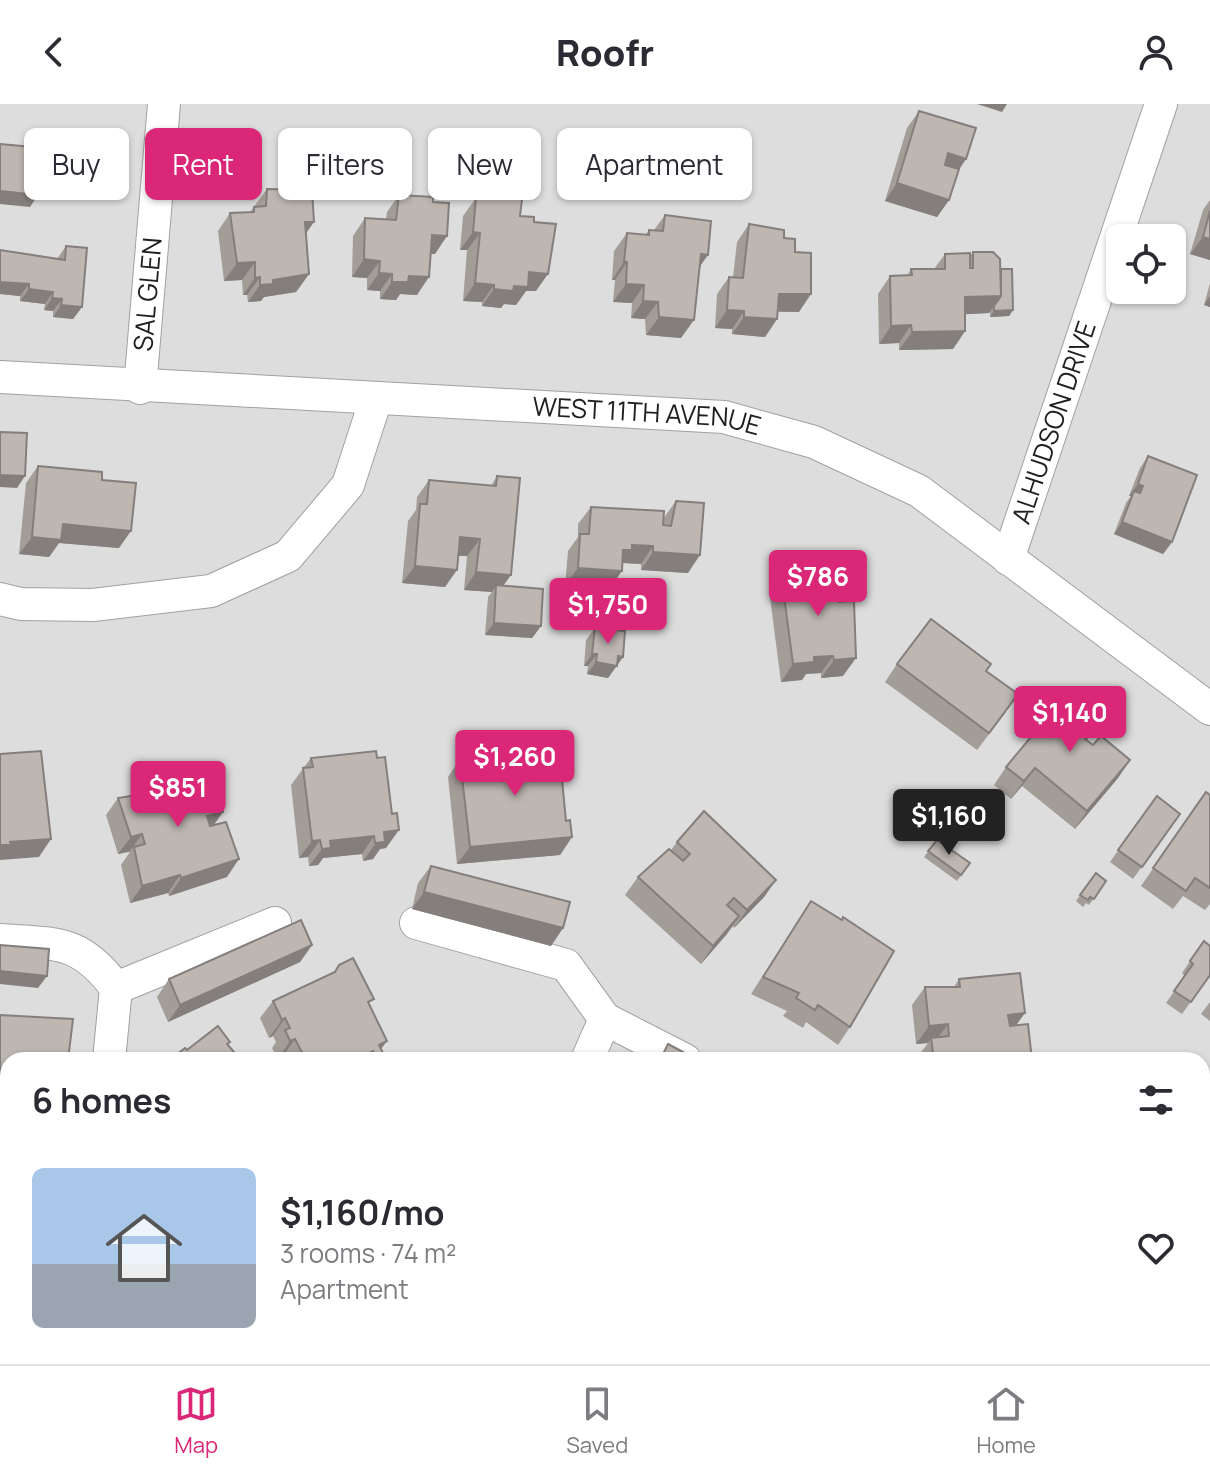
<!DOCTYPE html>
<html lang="en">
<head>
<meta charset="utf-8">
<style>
  :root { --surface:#fff; --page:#f2f2f3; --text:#2b2b33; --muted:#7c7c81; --line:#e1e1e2; --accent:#db2777 }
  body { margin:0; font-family:Manrope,sans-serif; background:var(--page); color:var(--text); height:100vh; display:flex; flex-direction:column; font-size:30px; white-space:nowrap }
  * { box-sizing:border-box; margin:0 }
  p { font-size:26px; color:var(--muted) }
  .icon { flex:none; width:44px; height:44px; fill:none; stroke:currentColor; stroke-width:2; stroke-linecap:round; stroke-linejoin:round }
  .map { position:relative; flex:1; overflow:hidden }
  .side { position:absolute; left:0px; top:948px; width:1210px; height:312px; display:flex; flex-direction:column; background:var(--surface); border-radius:24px 24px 0 0; box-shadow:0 2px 6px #0004 }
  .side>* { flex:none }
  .guide { position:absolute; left:24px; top:24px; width:800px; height:72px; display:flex; gap:16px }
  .fabs { position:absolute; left:1106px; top:120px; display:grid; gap:16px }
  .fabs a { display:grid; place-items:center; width:80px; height:80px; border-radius:12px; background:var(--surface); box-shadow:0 2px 6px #0004; font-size:40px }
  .price { position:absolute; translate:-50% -68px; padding:0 18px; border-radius:8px; background:var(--accent); color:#fff; font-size:26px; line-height:52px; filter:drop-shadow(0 2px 4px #0008) }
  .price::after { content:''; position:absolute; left:50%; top:48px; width:24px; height:18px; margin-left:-12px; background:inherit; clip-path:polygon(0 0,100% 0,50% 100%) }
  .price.current { background:#222; color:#fff }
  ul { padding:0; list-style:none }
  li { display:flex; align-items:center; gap:24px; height:200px; padding:0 32px }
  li+li { border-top:2px solid var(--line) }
  li span { display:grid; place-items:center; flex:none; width:224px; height:160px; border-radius:12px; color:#555 }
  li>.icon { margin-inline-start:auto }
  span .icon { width:96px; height:96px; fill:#fffc; stroke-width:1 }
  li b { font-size:34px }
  h2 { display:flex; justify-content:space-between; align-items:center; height:96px; padding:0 32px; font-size:34px }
  .pill { padding:0 28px; border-radius:12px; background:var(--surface); box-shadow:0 2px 6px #0004; font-size:28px; line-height:72px }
  .pill.current { background:var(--accent); color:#fff }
  header { display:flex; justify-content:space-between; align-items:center; height:104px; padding:0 32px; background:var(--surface); font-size:36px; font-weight:800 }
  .menu { display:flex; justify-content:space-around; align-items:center; height:112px; border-top:2px solid var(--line); background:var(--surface); font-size:22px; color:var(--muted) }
  .menu a { display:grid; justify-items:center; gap:4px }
  .menu .current { color:var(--accent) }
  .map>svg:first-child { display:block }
  .residential { fill:#dedddd; fill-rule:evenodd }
  .commercial { fill:#eed9d9 }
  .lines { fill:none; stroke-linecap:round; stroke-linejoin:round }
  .minor-casing { stroke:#a1a1a1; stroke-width:34 }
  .minor { stroke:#fff; stroke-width:32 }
  .wall { fill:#a39d98 }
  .shaded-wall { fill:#847f7c }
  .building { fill:#bdb6b1; stroke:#847f7c; stroke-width:2 }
  .labels { text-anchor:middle; stroke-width:8; stroke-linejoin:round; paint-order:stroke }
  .street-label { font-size:26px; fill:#202020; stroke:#fff }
</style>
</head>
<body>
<header><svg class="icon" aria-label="back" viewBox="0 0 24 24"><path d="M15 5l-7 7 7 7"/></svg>Roofr<svg class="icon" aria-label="person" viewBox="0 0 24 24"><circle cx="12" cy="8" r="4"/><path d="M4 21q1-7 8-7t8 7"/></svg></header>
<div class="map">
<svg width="1210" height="1260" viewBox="0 0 1210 1260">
  <rect width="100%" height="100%" fill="#f0ede8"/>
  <path class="residential" d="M0,0H1210V1260H516L519,1252H1202V956H8V1151L0,1150ZM1120,134H1172V186H1120Z"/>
  <path class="commercial" d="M0,1150L8,1151V1252H519L516,1260H0Z"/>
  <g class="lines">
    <g class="minor-casing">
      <g id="minor">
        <path id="s1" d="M0,273L724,313L814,338L919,387L1210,605"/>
        <path id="s2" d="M140,284L164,0"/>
        <path id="s3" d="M1008,455L1161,0"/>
        <path d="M0,495L21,500L93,501L211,487L288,452L348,381L376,295"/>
        <path d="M416,819L566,861L605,915"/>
        <path d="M0,836C56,840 80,835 116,884"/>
        <path d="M109,956L116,884L275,819"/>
        <path d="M587,956L605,915L685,956"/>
        <path d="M1202,1050L1210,1056"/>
        <path d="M0,1108H8"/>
        <path d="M1202,1187L1210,1176"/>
        <path d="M705,1252L713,1260"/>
        <path d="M1148,1260L1154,1252"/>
      </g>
    </g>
    <use href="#minor" class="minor"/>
  </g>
  <g class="wall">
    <path d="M919,7L966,55L959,66L949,96L937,113L885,97L907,24Z"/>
    <path d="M267,85L306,129L309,170L296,188L264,193L261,197L248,198L247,191H243L242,176L224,177L218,127L230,109L250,108Z"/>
    <path d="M399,91L435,150H430L417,191L400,190L396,196L380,195V187L367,186V174L352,173L353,132L365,114L386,115L387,108Z"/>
    <path d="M476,94L520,112L536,187H526L516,201L504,200L501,204L482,202V198L463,197L467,146H460L463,112Z"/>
    <path d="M1210,96V156L1190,150L1203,106Z"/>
    <path d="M665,111L699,164L681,234L646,231L645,215L631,214L632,199L613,198L615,176H612L614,147L627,129L645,131L649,126H654Z"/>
    <path d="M749,120L784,134L795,148L799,208H778L777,215L765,233L732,230V225L715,224L717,190L729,173H733L737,138Z"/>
    <path d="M66,142L82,203L73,215L53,213V207L44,206L45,200L20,197V192L0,190V146L57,155Z"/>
    <path d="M973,148L1001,165L1013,206L1009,212L990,213V208L989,209L965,210V227L953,245L899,246V239L879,240L878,190L890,172H907L911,165H934L945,150L970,152Z"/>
    <path d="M1210,179V203L1204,201Z"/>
    <path d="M1148,352L1172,438L1163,450L1114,430L1126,399L1131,392H1129L1140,364Z"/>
    <path d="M38,362L102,376L119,444L59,439L49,453L19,450L26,379Z"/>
    <path d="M497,372L503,482L541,522L532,534L485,531L488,493L492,488L464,486L467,452H458L445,483L402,479L408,417L416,406L417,393L429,376L491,382Z"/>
    <path d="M676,397L688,469L641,466V460L623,459L609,485L565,482L568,447L578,433V420L591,403L663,415Z"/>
    <path d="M781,469L827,486L843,572L821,574V569L806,570L802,576L781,578L769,486Z"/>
    <path d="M595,524L623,553L608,574L587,570L588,562H584L586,536Z"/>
    <path d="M897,560L987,567L1006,608L977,646L885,578Z"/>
    <path d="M1041,613L1098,620L1087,636L1093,641L1130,656L1118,674L1075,725L1022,682L1011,695L994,681L1006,663L1031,633L1028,630Z"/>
    <path d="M311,654L386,744L380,745L373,755L363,757L362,750L323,754L318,761L309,762L308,753L299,754L291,681Z"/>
    <path d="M460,655L566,717L572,733L560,751L457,760L448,673Z"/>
    <path d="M155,680L179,682L214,721L227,773L169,792L168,789L130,799L121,761L130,748L118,750L106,711L118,694L149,689Z"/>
    <path d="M1206,688L1210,691V800L1205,806L1183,792L1173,805L1141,782Z"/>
    <path d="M1157,692L1180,710L1133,775L1110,758Z"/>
    <path d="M937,736L970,759L957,777L924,753Z"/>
    <path d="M677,738L776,776L764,793L734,824L733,822L701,860L625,791L638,773L671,746Z"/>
    <path d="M431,762L563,824L551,842L412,805L418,779Z"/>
    <path d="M1096,769L1106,777L1089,801L1086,799L1083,803L1076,797Z"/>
    <path d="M811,797L850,923L838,941L806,918L803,924L783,912L787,907L751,890Z"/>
    <path d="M1204,837L1210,871L1182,910L1166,899L1185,872L1182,869Z"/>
    <path d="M312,841L300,858L168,918L157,893L169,875Z"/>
    <path d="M339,861L370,901L381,945L378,956H285L283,952L278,955L272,944L276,938L273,932L269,934L260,914L273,897L334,869Z"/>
    <path d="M959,875L1017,921L1032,956H919V951L928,939L916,940L912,901L925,883H954Z"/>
    <path d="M1210,898V917L1201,910Z"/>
    <path d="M731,1252H771L764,1260H738Z"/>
    <path d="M925,1252H1036L1039,1260H919Z"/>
  </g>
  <g class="shaded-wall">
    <path d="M977,0H1007L1002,8Z"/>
    <path d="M948,49L966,55L954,72L936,67Z"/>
    <path d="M897,79L949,96L937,113L885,97Z"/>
    <path d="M0,87L38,91L30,103L0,100Z"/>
    <path d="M305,118H314L302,135Z"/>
    <path d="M473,128L480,129L467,146H460Z"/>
    <path d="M432,131L447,132L435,150L419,149Z"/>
    <path d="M1203,133L1210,135V156L1190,150Z"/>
    <path d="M701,150L708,151L696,168Z"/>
    <path d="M364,155L380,157L367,174L352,173Z"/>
    <path d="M255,158L242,176L224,177L237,159Z"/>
    <path d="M624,158H627L615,176H612Z"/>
    <path d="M529,168L548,170L536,187H526L516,201L504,200L501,204L482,202L494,185L514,182Z"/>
    <path d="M379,169L392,170L380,187L367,186Z"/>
    <path d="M309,170L296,188L264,193L261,197L248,198L260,181L273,176Z"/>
    <path d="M409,172L429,173L417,191L400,190L396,196L380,195L392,178Z"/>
    <path d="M260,173L247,191H243L255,174Z"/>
    <path d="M0,178L29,180L20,192L0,190Z"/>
    <path d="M475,179L494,181L482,198L463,197Z"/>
    <path d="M626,180L644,181L632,199L613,198Z"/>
    <path d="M29,185L53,188L45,200L20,197Z"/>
    <path d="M779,190H811L799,208L767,207Z"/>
    <path d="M1001,192L989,209L952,211L965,193Z"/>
    <path d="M1210,192V203L1204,201Z"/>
    <path d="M52,194L62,195L53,207L44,206Z"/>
    <path d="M643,197L658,198L645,215L631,214Z"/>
    <path d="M61,201L82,203L73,215L53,213Z"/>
    <path d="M727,206L744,207L732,225L715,224Z"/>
    <path d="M1013,206L1009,212L990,213L994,207Z"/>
    <path d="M659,213L694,216L681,234L646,231Z"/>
    <path d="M744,213L777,215L765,233L732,230Z"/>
    <path d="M911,221L899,239L879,240L891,222Z"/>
    <path d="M965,227L953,245L899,246L912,228Z"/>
    <path d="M0,371L25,372L17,384L0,383Z"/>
    <path d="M1138,380L1143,382L1135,394L1134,387L1131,392H1129Z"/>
    <path d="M1122,418L1172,438L1163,450L1114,430Z"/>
    <path d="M63,420L131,427L119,444L59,439L49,453L19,450L32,433Z"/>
    <path d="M460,433L480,435L467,452L447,451Z"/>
    <path d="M632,441L653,442L641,460L623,459L620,464L623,446Z"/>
    <path d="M653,448L700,451L688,469L641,466Z"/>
    <path d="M415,462L457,466L445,483L402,479Z"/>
    <path d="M578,464L622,467L609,485L565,482Z"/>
    <path d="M476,468L511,471L498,489L496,481L492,488L464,486Z"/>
    <path d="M494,519L541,522L532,534L485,531Z"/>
    <path d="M592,550H597L588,562H584Z"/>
    <path d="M618,552L623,553L608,574L587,570L596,558Z"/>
    <path d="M833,552L821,569L806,570L802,576L781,578L793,560L814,553Z"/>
    <path d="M856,554L843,572L821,574L834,556Z"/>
    <path d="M1130,656L1118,674L1075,725L1087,707Z"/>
    <path d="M1035,664L1022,682L1011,695L1024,677Z"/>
    <path d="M223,708L211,725L207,712Z"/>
    <path d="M399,726L386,744L380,745L373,755L363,757L384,728Z"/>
    <path d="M142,730L130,747L118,750L131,733Z"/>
    <path d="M374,732L362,750L323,754L318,761L309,762L322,745L330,737Z"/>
    <path d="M572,733L560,751L457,760L470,743Z"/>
    <path d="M51,735L39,753L0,756V741L10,738Z"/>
    <path d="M320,736L308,753L299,754L312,737Z"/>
    <path d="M239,755L227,773L169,792L181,774Z"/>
    <path d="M180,771L168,789L130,799L142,782Z"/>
    <path d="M776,776L764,793L734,824L747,806Z"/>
    <path d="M424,788L563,824L551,842L412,805Z"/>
    <path d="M739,812L727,830L701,860L713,842Z"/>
    <path d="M312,841L300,858L168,918L180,901Z"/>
    <path d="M0,867L47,872L38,884L0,880Z"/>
    <path d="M1025,909L1012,927L996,929L1008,911Z"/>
    <path d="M285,914L273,932L269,934L282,916Z"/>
    <path d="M948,920L935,938L931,934L928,939L916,940L929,922Z"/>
    <path d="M295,935L283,952L278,955L290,937Z"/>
    <path d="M387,937L376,952L383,949L378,956H373L376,952L379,941Z"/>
    <path d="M373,947L367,956H355Z"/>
    <path d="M0,1007L8,1008V1027L0,1026Z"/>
    <path d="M0,1078L8,1079V1092L0,1091Z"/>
    <path d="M767,1252H771L764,1260H758Z"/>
  </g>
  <g class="building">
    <path d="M919,7L976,24L966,55L948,49L945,61L959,65L949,96L897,79Z"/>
    <path d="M0,40L43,44L38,91L0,87Z"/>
    <path d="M267,85L312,86L314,118H305L309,170L273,176V180L260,181V173L255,174V158L237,159L230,109L254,108V103L266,102Z"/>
    <path d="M399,91L433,93V98L449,99L447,132L432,131L429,173L409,172L408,178H392V170L379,169L380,157L364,155L365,114L396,116Z"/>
    <path d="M476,94L522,95L520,112L534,113V118L556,120L548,170L529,168L528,183L514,182L513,187L494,185V181L475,179L480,129L473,128Z"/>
    <path d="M1210,107V135L1203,133Z"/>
    <path d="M665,111L711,117L708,151L701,150L694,216L659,213L658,198L643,197L644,181L626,180L627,158H624L627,129L649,131V126L663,127Z"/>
    <path d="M749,120L784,126V134L795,135V148L811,149V190H779L777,215L744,213V207L727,206L729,173L743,174Z"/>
    <path d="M66,142L87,144L82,203L61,201L62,195L52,194L53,188L29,185V180L0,178V146L65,156Z"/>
    <path d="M973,148H993L1000,155L1001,192L965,193V227L912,228L911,221L891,222L890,172L912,171L911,165H945V150L970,149V164H973Z"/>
    <path d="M1001,165H1012L1013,206L994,207V202L1001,192Z"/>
    <path d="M0,328L27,329L25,372L0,371Z"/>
    <path d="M1148,352L1197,371L1172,438L1122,418L1134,387L1140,389L1143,382L1138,380Z"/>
    <path d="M38,362L102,368V376L136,379L131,427L63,420L61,436L32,433Z"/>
    <path d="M497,372L520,374L511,471L476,468L480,435L460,433L457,466L415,462L420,400H427L429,376L496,382Z"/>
    <path d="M676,397L704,399L700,451L653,448V442L632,441V446H623L622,467L578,464L580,430H589L591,403L664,407L663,421L671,422Z"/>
    <path d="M825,465L827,486L838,485L839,498L854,497L856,554L834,556L833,552L814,553V558L793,560L781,469Z"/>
    <path d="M496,481L543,485L541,522L494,519Z"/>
    <path d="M931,515L991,560L986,567L1018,590L989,629L897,560Z"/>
    <path d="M595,524L625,527L623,553L618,552L617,562L596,558L597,550H592Z"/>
    <path d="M1061,589L1098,620L1085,635L1093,641L1101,632L1130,656L1087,707L1035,664L1024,677L1006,663L1045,616L1041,613Z"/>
    <path d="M559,644L566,717L570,716L572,733L470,743L460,655Z"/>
    <path d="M41,647L51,735L10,738L11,741H0V650Z"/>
    <path d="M376,647L377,654L385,653L392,710L397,709L399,726L384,728L385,738L375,739L374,732L330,737L331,744L322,745L320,736L312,737L303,664L313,663L311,654Z"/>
    <path d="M214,667L223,708L207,712L210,722L226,718L239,755L181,774L180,771L142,782L134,743L145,740L142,730L131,733L118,694L157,688L155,680L177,674L179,682Z"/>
    <path d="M1206,688L1210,691V784L1195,774L1186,787L1153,764Z"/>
    <path d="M1157,692L1180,710L1142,763L1118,746Z"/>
    <path d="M704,707L776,776L747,806L734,794L727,801L739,812L713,842L638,773L669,745L683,757L690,750L677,738Z"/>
    <path d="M937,736L970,759L961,771L928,747Z"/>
    <path d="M431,762L570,798L563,824L424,788Z"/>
    <path d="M1096,769L1106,777L1094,795L1090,793L1088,796L1080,791Z"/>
    <path d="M811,797L842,816L843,813L894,847L850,923L818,901L815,906L796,894L799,889L763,873Z"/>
    <path d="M301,816L312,841L180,901L169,875Z"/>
    <path d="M1204,837L1210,842V871L1191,898L1174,887L1193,860L1190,857Z"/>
    <path d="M0,841L49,845L47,872L0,867Z"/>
    <path d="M353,854L374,895L368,898L387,937L379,941L383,949L376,952L373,947L355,956H306L295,935L290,937L285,926L290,924L285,914L282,916L273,897L335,868L339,861Z"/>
    <path d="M1020,869L1025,909L1008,911L1010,922L1028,920L1032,956H934L931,934L949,932L948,920L929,922L925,883H960L959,875Z"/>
    <path d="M0,911L73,915L68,956H8V1008L0,1007Z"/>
    <path d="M218,922L230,938L227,940L241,956H170L185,944L187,946Z"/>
    <path d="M668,940L698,956H660Z"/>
    <path d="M0,1052H8V1079L0,1078Z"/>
    <path d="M1210,1112V1157L1206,1162L1202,1160V1123Z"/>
    <path d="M0,1200L8,1201V1252H415V1260H0Z"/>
    <path d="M545,1252H624L634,1260H539Z"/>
    <path d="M750,1252H767L758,1260Z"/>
    <path d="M931,1252H1036L1039,1260H934Z"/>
    <path d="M1105,1252H1139L1133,1260H1099Z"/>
  </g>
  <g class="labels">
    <g class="street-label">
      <text dy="9" stroke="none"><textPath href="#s2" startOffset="94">SAL GLEN</textPath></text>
      <text dy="9" stroke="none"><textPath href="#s1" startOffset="648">WEST 11TH AVENUE</textPath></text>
      <text dy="9" stroke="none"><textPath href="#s3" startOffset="144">ALHUDSON DRIVE</textPath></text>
    </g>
  </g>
</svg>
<div class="fabs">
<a><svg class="icon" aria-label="locate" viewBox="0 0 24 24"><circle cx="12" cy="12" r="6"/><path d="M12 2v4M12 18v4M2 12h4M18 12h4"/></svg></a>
</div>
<b class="price" style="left:818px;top:514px">$786</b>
<b class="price" style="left:608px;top:542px">$1,750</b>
<b class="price" style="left:1070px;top:650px">$1,140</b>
<b class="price" style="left:515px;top:694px">$1,260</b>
<b class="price" style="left:178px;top:725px">$851</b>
<b class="price current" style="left:949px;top:753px">$1,160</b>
<div class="guide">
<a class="pill">Buy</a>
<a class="pill current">Rent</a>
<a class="pill">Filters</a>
<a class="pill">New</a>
<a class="pill">Apartment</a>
</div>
<section class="side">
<h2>6 homes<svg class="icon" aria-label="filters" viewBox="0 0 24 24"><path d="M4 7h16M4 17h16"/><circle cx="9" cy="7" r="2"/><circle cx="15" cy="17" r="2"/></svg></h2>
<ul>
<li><span style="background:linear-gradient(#a9c7e8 60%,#9aa5b1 0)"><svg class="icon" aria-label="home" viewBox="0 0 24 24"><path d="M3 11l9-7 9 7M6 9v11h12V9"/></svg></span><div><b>$1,160/mo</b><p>3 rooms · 74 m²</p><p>Apartment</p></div><svg class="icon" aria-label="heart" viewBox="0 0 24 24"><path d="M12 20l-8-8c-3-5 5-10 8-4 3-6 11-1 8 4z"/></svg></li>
</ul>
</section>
</div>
<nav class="menu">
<a class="current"><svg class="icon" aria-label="map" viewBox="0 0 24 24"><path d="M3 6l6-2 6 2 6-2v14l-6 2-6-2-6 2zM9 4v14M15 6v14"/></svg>Map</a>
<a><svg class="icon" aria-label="saved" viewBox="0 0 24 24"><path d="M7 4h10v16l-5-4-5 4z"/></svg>Saved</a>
<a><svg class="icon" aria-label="home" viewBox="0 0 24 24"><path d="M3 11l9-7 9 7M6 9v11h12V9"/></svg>Home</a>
</nav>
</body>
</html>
